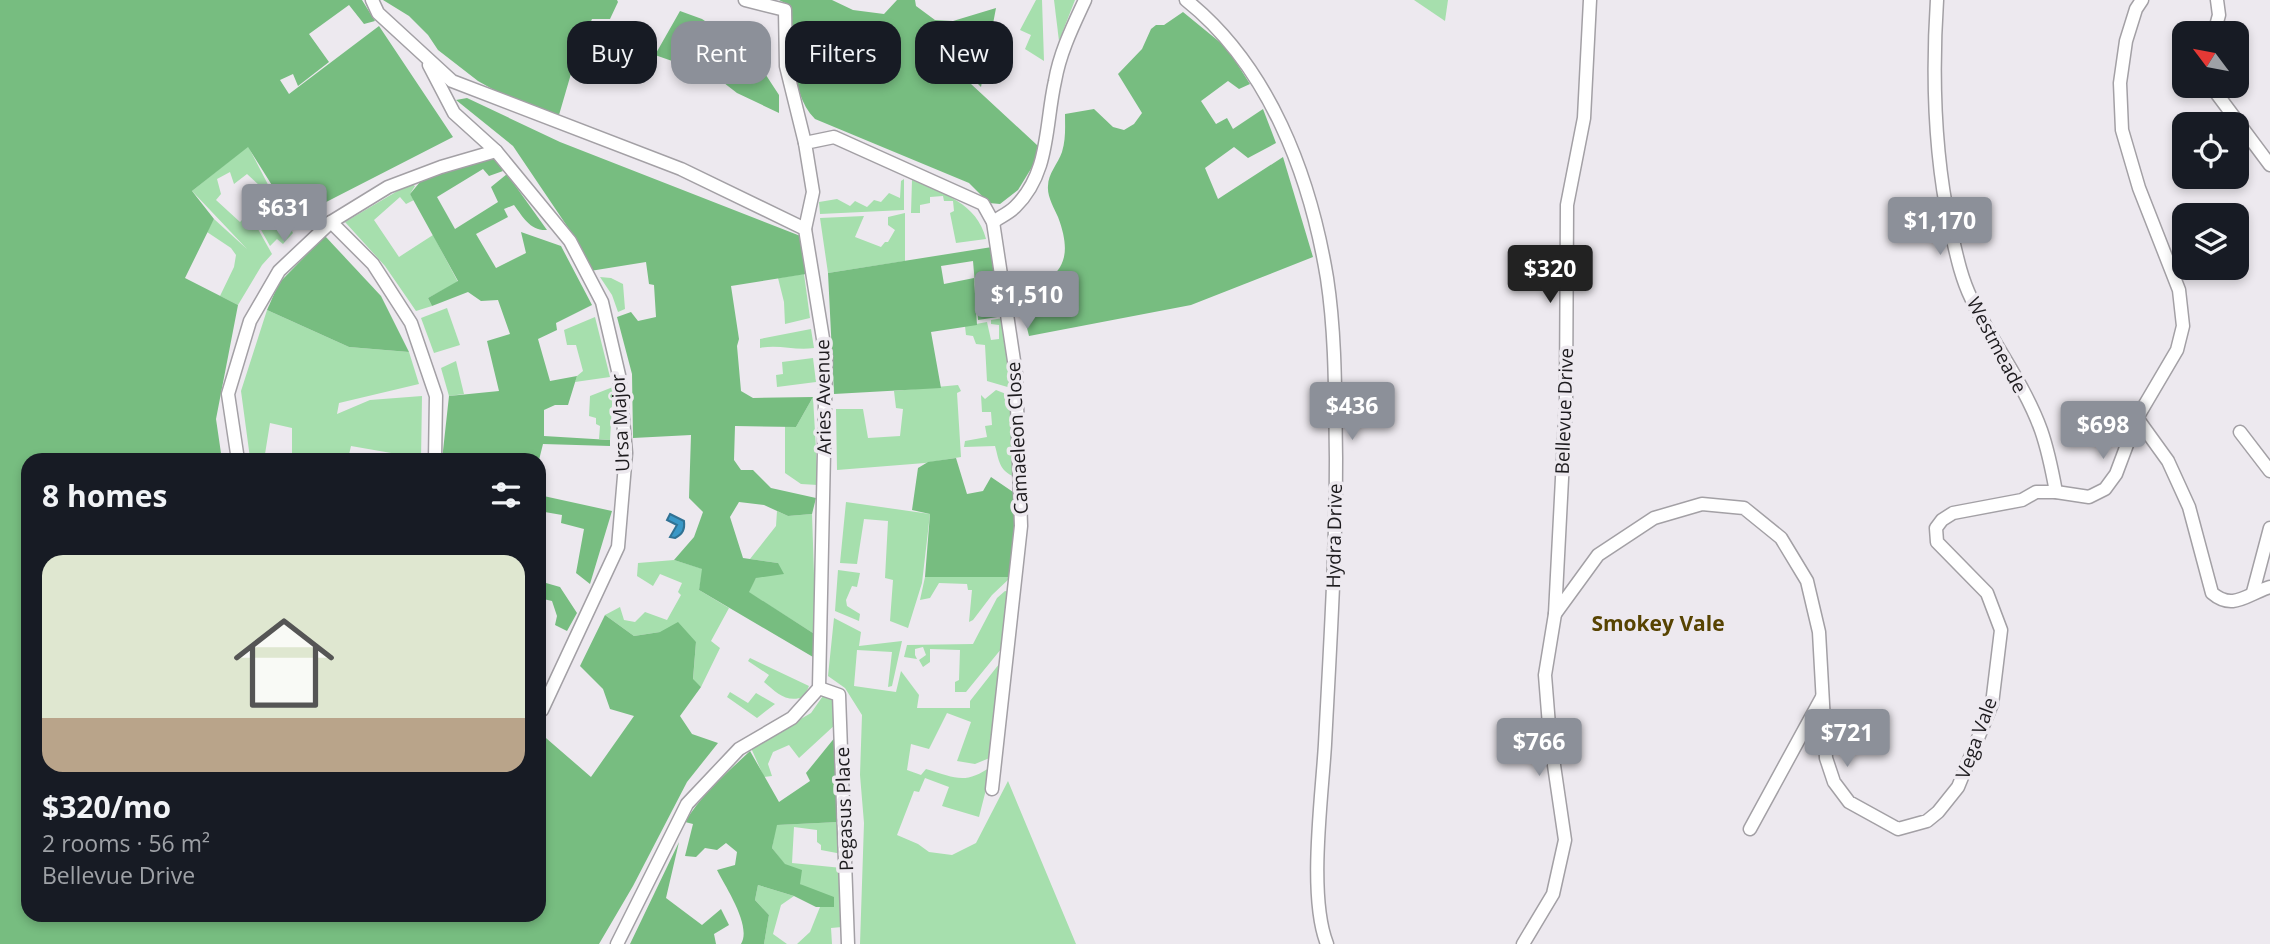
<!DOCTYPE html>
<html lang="en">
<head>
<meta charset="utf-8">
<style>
  :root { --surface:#171b24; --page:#242831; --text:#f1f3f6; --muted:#9ea1a6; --accent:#8c9099 }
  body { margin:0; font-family:"Open Sans",sans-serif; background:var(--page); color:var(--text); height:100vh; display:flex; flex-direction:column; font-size:26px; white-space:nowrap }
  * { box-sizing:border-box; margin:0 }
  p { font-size:23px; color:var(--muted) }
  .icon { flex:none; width:38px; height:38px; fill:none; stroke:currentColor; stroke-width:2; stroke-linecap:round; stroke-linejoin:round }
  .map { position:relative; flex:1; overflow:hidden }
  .drawer { position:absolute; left:21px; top:453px; width:525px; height:469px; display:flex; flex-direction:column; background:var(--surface); border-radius:21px; box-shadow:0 4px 10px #0003 }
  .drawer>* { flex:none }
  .banner { position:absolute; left:567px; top:21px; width:665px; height:63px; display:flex; gap:14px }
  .needle { width:46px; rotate:302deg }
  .fabs { position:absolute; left:2172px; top:21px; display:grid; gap:14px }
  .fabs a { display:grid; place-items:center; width:77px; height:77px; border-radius:14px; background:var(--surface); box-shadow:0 4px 10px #0003; font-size:35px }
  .price { position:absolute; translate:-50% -60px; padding:0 16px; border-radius:7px; background:var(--accent); color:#fff; font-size:23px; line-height:46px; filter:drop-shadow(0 2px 4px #0008) }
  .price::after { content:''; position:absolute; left:50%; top:42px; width:21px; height:16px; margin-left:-10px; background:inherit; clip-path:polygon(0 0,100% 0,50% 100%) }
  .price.active { background:#222; color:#fff }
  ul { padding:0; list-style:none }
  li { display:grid; align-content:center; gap:14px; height:371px; padding:0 21px }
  li span { display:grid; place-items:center; height:217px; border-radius:21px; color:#555 }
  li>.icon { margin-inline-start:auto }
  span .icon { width:126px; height:126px; fill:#fffc; stroke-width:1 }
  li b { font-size:30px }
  h2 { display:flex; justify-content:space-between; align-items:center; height:84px; padding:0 21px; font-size:30px }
  .tag { padding:0 24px; border-radius:21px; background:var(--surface); box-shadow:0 4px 10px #0003; font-size:24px; line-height:63px }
  .tag.active { background:var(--accent); color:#fff }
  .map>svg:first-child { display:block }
  .green { fill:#a6dfad }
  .forest { fill:#77bd80 }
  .water { fill:#3a98c7; stroke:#317294; stroke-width:2 }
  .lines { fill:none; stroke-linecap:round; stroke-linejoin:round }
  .street-casing { stroke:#a3a0a5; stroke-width:15 }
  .street { stroke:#fff; stroke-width:12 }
  .labels { text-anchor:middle; stroke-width:7; stroke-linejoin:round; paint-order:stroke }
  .street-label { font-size:19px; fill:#1d1b1e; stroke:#ede9ef }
  .neighbourhood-label { font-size:21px; font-weight:bold; fill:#574301; stroke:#ede9ef }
</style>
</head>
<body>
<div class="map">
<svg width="2270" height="944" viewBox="0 0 2270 944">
  <rect width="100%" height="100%" fill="#ede9ef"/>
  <g class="green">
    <path d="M1036,0H1042L1044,61L1025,49L1031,35L1020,30Z"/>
    <path d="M1054,0H1075L1059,41Z"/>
    <path d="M1414,0H1448L1445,21Z"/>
    <path d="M248,146L293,233L283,244L277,239L270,246L251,212L265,197L260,186L247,174L234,184L230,172L217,179L221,194L216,200L240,222L249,213L272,254L262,265L238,305L220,296L234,267L236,255L231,248L207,232L214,219L247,249L192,191Z"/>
    <path d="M904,179V210L820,214L819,202L837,199L850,206L855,201L867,207L874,200L881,202L889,193L900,198L901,181Z"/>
    <path d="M912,180C944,194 977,203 986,239L956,243L950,213L954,211L953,201H944L943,196L930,197V203L920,205V213H911Z"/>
    <path d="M411,183L415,186L410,194L414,200L406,204L400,197L374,220L399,257L433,235L458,282L428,298L432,306L416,311L385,266L345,222Z"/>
    <path d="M905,213V261L828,273L820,218L864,216L855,237L881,247L885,242H888L895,230L888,225V217Z"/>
    <path d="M804,274L810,318L785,324L784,302L778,278Z"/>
    <path d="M600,277L611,278L623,284L625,309L618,312L612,295Z"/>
    <path d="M447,308L460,345L434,353L421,318Z"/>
    <path d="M267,310L349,347L409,352L419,384L339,403L337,414L370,400L422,396L421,460H397V454L351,446L348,459L309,460L292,456V428L270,423L265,454L250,458L241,391Z"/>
    <path d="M595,317L610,377L575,382L577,376L583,371L576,345H567L564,330Z"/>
    <path d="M1003,318L1011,388L987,381L985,345L976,344L973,336L966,335L965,326L987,322L991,340L999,339V325L991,324V320Z"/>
    <path d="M811,329L814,348C795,351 779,344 760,348V339Z"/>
    <path d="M813,358L816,382L777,387L776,375L783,374L782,362Z"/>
    <path d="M456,361L464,394L449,396L441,368Z"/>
    <path d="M958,385L961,391L957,393L961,457L925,463L837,470L836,409H863L868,438L900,436L903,409L896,408L894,391Z"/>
    <path d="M613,387L610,440L599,439L600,426L596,424V418L589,416L590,396Z"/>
    <path d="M996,390L1011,396L1015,477C999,471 999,460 995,446L964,447L965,441L987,437L985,426L992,425L991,412H982L981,395L985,399Z"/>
    <path d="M813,397L818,485L801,484L785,473V426L796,427Z"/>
    <path d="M846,502L930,514L922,583L908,628L890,621L893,580L885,578L888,521L864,519L857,564L840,563Z"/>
    <path d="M777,511L788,516L812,514L816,635L748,592L756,578L778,563L750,559L776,526Z"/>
    <path d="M674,560L703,569L699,590L729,608L711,641L720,648L701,687L693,680L696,642L660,632L634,636L605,615L620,607L624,620L635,622L645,612L667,620L681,595L678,592L682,583L660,574L653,586L637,576L638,563Z"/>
    <path d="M838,570L860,573L857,587L852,586L846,600L847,606L860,614L859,621L835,611Z"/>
    <path d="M925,577H1011L992,595L973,620L969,622L972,590H968L967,584L939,583L930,598L920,600Z"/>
    <path d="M1005,591L1012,592L1006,643L966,692H955V682L959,680L960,650L930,649V662L923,667L919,660L926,655L923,647L915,649V655L917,659L904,657L907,645L973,644L997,598Z"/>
    <path d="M834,618L861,632L859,646L902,641L892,686L888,687L892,652L857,650L854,686L896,692L901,671L919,695L917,708H970V701L1003,659L992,757L975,764L957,761L971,722L947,713L929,749L911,744L907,770L921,775L926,769C956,778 965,785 992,766L979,817L942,806L949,787L925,778L919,792L914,791L897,835L918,844L929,852L952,855L976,843L1008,781L1076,944H860L864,823L860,775L862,715L845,688L828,676Z"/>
    <path d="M750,658L809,686L804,697C786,703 777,693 764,682L769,675L748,661Z"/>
    <path d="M730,692L748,703L756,693L775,704L757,718L727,697Z"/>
    <path d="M825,693L835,700L837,723L799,758L789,745L773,752L768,764L772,776L764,777L751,748L811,713Z"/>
    <path d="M839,822L842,854L821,850V845L817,842V830L794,827L792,863L842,868V927L831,928L832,944H797L810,932L820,907L834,906L800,884L772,848L776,825Z"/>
    <path d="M758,885L794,896L781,905L773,934L787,944H764L769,915L755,900Z"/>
  </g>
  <g class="forest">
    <path d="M0,0H362L375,21L364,24L349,5L309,34L329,62L298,86L293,74L280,80L289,94L379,26L453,137L293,219L248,147L192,191L214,219L185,278L238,305L216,419L222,460H28V915H539V732L591,777L634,716L610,709L603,689L580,666L605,615L634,636L660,632L678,622L696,642L693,679L701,687L680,716L692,734L718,743L687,782L633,886L599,944H0Z"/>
    <path d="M383,0H617L618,2L610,19H592L575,60L559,115L512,100L478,81L438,50L428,35L409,16Z"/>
    <path d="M779,0H832L853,10L884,14L897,0H915L916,6L935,20L953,21L996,8L981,87L958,64L965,38L947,36L944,59L1037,145L1040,154L1018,190L1000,204L989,203L969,183L815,119C786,89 798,40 785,3Z"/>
    <path d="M680,11L702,19L732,39L758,63L779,95V113L737,93L715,76L655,55Z"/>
    <path d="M1183,12L1227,48L1250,84L1239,89L1228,81L1201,101L1216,124L1227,118L1233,129L1263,109L1276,143L1248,158L1234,147L1205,168L1218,199L1283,157L1313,257L1191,305L1029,336L1019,296C1060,278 1075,262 1058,217C1054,208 1047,196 1048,186C1048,173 1058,164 1062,152C1066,139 1065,127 1065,114L1094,109L1113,127L1124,130L1134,124L1142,113L1118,74L1142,49L1151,29L1156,25H1164Z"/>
    <path d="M467,98L560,142L803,237L806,274L731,286L739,339L737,346L741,391L753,398L813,397L796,427L735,426L734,460L741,470H753L771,488L816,498L812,514L788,516L764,505L739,502L730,517L743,558L778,563L784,574L756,578L749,592L816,635L813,657L699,590L702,569L674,560L694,537L703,512L689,498L691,435L633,438L632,374L617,317L631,312L638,321L656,317L654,285L649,284L646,262L590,271L569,229L513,146L456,100Z"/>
    <path d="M492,155L503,171L489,176L483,169L437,197L455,229L498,202L491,187L507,174L547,230C530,231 523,217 514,205L504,209L508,217L476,234L496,268L526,253L521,232L561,246L592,305L556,323L557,330L538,339L550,381L577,376L568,405H555L544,410V436L610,440V446L543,444L539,460H442L449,396L499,391L487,341L510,334L498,300L481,301L468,292L432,306L428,298L458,281L410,194L425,176Z"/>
    <path d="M325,236L381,296L409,352L349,347L267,310L279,283Z"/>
    <path d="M992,247L1004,316L978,320L973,261L941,266L944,284L974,278L977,325L931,332L941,388L834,394L828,273Z"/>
    <path d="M956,458L967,494L983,491L991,477L1016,494L1011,577H925L930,514L912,510L918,468L928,462Z"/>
    <path d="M539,495L612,511L590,584L576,573L584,529L561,523L562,515L539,511Z"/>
    <path d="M539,581L560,587L577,613L567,631L555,625L557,616L552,601L539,598Z"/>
    <path d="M836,736L839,822L777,825L772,848L785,864L802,870L800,884L834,897V907H816L794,896L758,885L755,900L769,915L764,944H741C752,926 726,888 717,870L735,865L737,852L726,843L717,850L705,848L696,857L685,856L693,824L685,822C702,794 727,773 750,751L779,802L810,781L806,773Z"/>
    <path d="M679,842L666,898L702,925L721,909L729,925L714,934L716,944H630Z"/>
  </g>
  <path class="water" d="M670,514L684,521C685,529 683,534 675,538L670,537L677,525L667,520Z"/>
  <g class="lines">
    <g class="street-casing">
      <g id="street">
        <path d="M372,0L378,13L452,81L681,169L805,229L826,357L819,688L792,718L739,749L687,804L617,944"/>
        <path d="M745,0L785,10L786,66L805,143"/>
        <path d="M1186,0C1269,66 1310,175 1327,278C1336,337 1335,398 1336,458C1336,553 1330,648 1325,744C1322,797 1308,896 1327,944"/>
        <path d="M1937,0C1932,76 1934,152 1950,227C1956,252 1960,275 1971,298C1992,343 2024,383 2041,430C2048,450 2052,470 2056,492"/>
        <path d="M2214,33L2219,15L2217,0"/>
        <path d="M429,65L454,113L496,151L570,241L602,302L619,375L626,453L618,547L542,710L539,712"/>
        <path d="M2211,86L2270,165"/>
        <path d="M331,222L373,264L411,323L436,396L435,460"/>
        <path d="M993,222C1000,217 1009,213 1015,207C1050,173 1045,125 1055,81C1060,52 1073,26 1085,0"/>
        <path d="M805,229L813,192L805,143L834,137L983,204L993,222L1016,374L1021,526L992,789"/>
        <path d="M2137,418L2168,461L2189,507L2212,593C2233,611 2247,594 2270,587"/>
        <path d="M2240,432L2270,471"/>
        <path d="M238,460L228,394L250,321L279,271L331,222L388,187L441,167L496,151"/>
        <path d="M2253,592L2270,528"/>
        <path d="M1555,614L1598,555L1654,518L1702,504L1744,508L1781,538L1807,581L1819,632L1826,758L1834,782L1849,802L1898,829L1927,821L1938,812L1958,787L1992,704L2001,630L1987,593L1937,542L1936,528L1942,520L1953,513L2022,500L2036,492H2056L2089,497L2105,489L2116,474L2137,418L2177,350L2183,326L2179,290L2139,188L2122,130L2120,83L2126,41L2136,9L2142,0"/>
        <path d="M819,688L839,695L848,944"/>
        <path d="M1750,829L1822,697"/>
        <path d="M1523,944L1553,894L1565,840L1550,738L1545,675L1555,614L1566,401L1567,205L1584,118L1590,0"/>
      </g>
    </g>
    <use href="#street" class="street"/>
  </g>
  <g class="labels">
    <g class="street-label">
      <text transform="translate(1997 345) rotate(62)" y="7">Westmeade</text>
      <text transform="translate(823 397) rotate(-91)" y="7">Aries Avenue</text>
      <text transform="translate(1564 411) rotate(-88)" y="7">Bellevue Drive</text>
      <text transform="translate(620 423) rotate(-93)" y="7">Ursa Major</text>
      <text transform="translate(1017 438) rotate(-93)" y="7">Camaeleon Close</text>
      <text transform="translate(1334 536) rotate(-89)" y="7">Hydra Drive</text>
      <text transform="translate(1976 738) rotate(-70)" y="7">Vega Vale</text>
      <text transform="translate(844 809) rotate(-92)" y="7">Pegasus Place</text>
    </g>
    <g class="neighbourhood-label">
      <text x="1658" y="631">Smokey Vale</text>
    </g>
  </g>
</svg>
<div class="fabs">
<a><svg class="needle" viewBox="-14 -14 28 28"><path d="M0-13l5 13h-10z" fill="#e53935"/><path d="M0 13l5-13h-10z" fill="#9ea1a6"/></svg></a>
<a><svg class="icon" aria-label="locate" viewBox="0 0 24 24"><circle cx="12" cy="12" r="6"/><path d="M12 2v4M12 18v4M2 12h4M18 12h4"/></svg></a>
<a><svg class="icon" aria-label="layers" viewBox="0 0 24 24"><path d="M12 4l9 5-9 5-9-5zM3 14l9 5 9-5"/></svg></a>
</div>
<b class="price" style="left:284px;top:244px">$631</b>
<b class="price" style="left:1940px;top:257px">$1,170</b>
<b class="price active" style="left:1550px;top:305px">$320</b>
<b class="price" style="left:1027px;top:331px">$1,510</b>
<b class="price" style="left:1352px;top:442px">$436</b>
<b class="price" style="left:2103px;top:461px">$698</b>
<b class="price" style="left:1847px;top:769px">$721</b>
<b class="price" style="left:1539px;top:778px">$766</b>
<div class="banner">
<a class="tag">Buy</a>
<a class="tag active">Rent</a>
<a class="tag">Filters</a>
<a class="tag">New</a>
</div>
<section class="drawer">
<h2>8 homes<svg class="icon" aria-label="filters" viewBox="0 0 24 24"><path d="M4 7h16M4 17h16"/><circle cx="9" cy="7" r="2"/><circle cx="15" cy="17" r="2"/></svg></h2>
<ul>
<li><span style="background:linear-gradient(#dfe7d0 75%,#b9a48a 0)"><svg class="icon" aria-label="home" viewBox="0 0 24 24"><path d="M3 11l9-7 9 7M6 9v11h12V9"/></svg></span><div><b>$320/mo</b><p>2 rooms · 56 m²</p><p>Bellevue Drive</p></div></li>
</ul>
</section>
</div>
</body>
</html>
